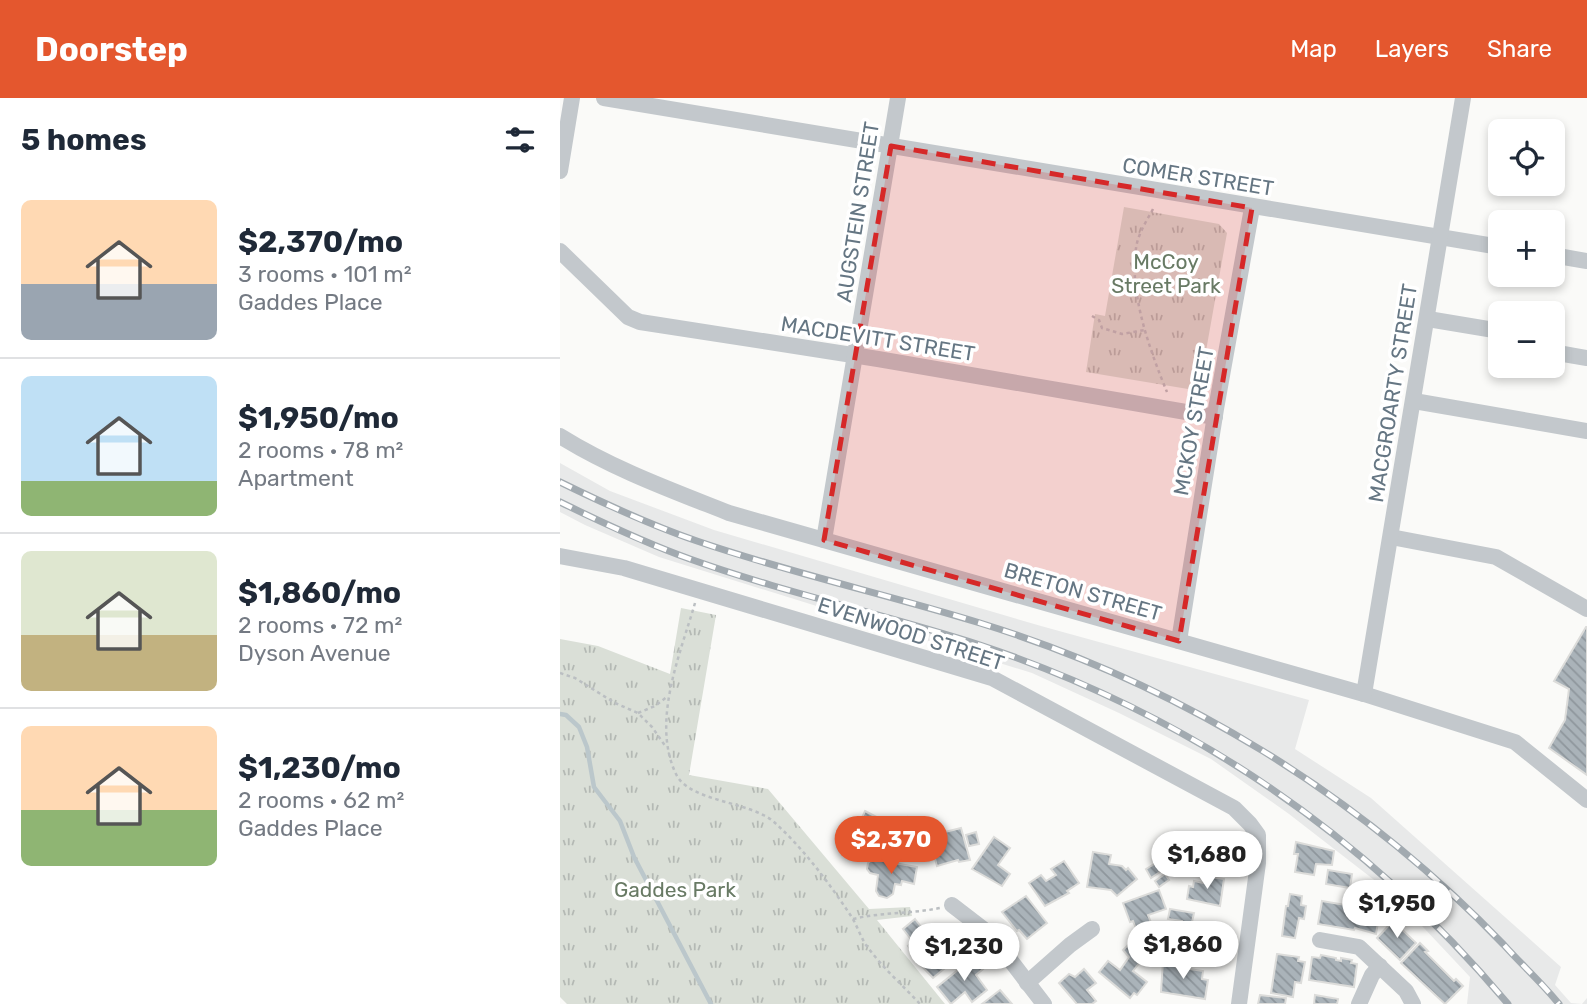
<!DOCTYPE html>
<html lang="en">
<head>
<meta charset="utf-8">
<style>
  :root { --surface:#fff; --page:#f2f2f3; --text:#1f2937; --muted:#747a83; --line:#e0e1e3; --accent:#e4572e }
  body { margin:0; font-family:Rubik,sans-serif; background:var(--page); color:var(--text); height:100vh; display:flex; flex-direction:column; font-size:26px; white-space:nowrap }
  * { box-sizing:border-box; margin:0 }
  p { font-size:23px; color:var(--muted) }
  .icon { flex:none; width:38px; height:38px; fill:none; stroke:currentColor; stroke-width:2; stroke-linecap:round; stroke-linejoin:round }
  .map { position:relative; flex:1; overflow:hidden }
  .panel { display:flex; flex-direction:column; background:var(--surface); width:560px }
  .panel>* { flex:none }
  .buttons { position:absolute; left:928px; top:21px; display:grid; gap:14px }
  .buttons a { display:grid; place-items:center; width:77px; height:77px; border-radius:10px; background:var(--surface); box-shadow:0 4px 10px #0003; font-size:35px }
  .price { position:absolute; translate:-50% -60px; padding:0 16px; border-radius:24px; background:#fff; color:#222; font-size:23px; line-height:46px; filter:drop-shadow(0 2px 4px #0008) }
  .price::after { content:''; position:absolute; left:50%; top:42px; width:21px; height:16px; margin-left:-10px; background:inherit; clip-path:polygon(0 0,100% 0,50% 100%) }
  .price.on { background:var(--accent); color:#fff }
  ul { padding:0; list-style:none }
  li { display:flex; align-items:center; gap:21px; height:175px; padding:0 21px }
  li+li { border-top:2px solid var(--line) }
  li span { display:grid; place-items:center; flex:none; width:196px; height:140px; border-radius:10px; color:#555 }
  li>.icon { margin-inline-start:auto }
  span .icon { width:84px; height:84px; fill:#fffc; stroke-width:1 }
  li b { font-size:30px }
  h2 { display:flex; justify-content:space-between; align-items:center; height:84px; padding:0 21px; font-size:30px }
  header { display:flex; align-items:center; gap:42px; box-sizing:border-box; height:98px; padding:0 35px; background:var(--accent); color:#fff }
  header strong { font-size:33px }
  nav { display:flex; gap:38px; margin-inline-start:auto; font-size:24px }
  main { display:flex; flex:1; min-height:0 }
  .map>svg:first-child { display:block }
  .built { fill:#e8e9e9 }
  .park { fill:url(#park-tufts) }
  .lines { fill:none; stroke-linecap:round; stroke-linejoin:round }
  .stream { stroke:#bbc7cb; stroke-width:4.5 }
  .building { fill:url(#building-back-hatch); stroke:#dcdcda; stroke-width:2 }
  .path { stroke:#bbbfc2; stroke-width:2.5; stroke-dasharray:3.5 3.5; stroke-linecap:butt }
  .minor { stroke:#c3c8cc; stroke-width:16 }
  .rail-casing { stroke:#a2aab0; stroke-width:7 }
  .rail { stroke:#fff; stroke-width:4.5; stroke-dasharray:13; stroke-linecap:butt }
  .marked { fill:#d62828; fill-opacity:0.2; stroke:#d62828; stroke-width:5; stroke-dasharray:14 9; stroke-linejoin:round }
  .labels { text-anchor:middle; stroke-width:7; stroke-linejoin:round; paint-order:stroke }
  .street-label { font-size:21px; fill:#657683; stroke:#fff }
  .park-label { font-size:21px; fill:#687a64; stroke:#fff }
</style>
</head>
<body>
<header>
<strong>Doorstep</strong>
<nav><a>Map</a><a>Layers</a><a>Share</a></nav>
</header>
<main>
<section class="panel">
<h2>5 homes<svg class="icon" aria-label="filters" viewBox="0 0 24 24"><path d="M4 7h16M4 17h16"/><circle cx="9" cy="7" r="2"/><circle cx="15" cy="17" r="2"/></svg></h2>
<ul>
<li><span style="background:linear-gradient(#ffd9b3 60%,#9aa5b1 0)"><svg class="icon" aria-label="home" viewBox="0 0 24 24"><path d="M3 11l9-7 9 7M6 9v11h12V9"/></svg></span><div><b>$2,370/mo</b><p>3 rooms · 101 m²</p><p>Gaddes Place</p></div></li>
<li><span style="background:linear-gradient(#bfe0f5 75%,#8fb573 0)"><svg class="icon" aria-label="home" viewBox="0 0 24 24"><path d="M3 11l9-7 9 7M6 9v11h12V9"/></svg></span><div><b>$1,950/mo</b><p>2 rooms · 78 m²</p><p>Apartment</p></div></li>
<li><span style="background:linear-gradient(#dfe7d0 60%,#c2b280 0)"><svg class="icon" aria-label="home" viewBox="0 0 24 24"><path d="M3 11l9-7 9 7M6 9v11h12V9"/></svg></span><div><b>$1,860/mo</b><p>2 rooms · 72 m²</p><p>Dyson Avenue</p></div></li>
<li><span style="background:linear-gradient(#ffd9b3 60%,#8fb573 0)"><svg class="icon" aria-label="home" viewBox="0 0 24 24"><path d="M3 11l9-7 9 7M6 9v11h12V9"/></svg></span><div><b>$1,230/mo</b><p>2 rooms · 62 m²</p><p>Gaddes Place</p></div></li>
</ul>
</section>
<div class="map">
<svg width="1027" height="906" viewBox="0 0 1027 906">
  <defs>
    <pattern id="park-tufts" width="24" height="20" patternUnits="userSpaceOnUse" patternTransform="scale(1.75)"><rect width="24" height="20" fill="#dadfd7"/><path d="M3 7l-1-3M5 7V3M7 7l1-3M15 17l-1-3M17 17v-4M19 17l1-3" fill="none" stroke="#b4b9b4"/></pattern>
    <pattern id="building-back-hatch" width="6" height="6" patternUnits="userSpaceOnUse" patternTransform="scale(1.75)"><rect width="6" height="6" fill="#aab3b9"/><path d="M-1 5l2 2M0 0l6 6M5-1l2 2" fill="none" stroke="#8e969c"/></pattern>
  </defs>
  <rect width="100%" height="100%" fill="#fafaf8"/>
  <path class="built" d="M0,365L50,393L154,432L481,528L749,602L735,651L811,700L1001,869L995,887L1011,905L1022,906L1027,900V906H907L910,879L831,795L729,716L651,661L559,615L472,575L99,459L25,427L0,414Z"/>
  <g class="park">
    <path d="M564,109L659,126L667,135L641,281L628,291L526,274L535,216L545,218Z"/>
    <path d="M121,510L156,517L129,677L208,691L309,811L350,809L352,818L317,822L385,906H7L0,899V541L38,548L110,576Z"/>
  </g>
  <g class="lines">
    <path class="stream" d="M0,616L6,617L19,629L27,649L34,689L60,723L74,759L151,906"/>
  </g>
  <g class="building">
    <path d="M1026,529H1027V677L989,650L1005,622L1009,591L994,583Z"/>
    <path d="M305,713L345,734L337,748L326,743L325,746L318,742L314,752L306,753L300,750L298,743L306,729L299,726Z"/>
    <path d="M348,719L373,723L371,732L360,730L359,735L351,733L352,729L346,728Z"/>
    <path d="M401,730L410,762L399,764L398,762L377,768L369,738Z"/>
    <path d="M416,734L419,746L409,748L406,737Z"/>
    <path d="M434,739L450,750L438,767L450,776L442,788L412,771Z"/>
    <path d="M736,744L774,753L772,767L756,766L754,777L735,774L738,756H734Z"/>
    <path d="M533,754L551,757L549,766L562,768L566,772L568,770L577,781L557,798L551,792L527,789Z"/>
    <path d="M312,761L357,769L354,786L342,783L341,787L335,786L333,796L327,800L319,798L316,793L318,777L310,775L307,771L308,765Z"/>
    <path d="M504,763L519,785L507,793L509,795L485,808L469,785L481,777L486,783L496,777L491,771Z"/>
    <path d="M596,765L600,774L591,780L586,771Z"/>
    <path d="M768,772L792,776L790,790L766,786Z"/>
    <path d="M605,776L609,782L599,789L595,783Z"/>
    <path d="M645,778L664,781L660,808L627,801L629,788L633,789L634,783L644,785Z"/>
    <path d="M599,792L606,811L588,817L592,827L577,833L573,823L570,824L563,805Z"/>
    <path d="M730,796L742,798L741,807L746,808L744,821L739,820L735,840L722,838L726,808H728Z"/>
    <path d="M466,798L487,825L467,841L459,832L457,833L442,814Z"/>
    <path d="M762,803L820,813L816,836L795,830L794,832L758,826Z"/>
    <path d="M610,811L634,815L632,824L656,828L653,858L617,850L622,823L608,821Z"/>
    <path d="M355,821L369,839L356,850L357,852L372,840L382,852L387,848L397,860L373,880L351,857L353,855L348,848L353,844L343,831Z"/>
    <path d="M833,823L856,845L840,862L817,840Z"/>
    <path d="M860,845L868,853L865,854L894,883L896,881L903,888L885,906L841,865Z"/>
    <path d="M568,847L584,859L573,873L587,884L577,897L574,895L570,900L539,874L548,863L560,872L569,859L563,852Z"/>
    <path d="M717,856L739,859L738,863L745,864L741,885L735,884L733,899L711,895Z"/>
    <path d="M761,857L776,860V862L781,863V860L792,862L791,865L797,866L794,889L749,882L752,859L760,860Z"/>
    <path d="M414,859L423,871L416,877L427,892L412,904L405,894L391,906L377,889Z"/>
    <path d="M603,863L617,865L616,869L643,873L642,881L648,882L645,901L601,894Z"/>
    <path d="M524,871L536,885L527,892L536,903L532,906H517L499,885L509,876L515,879Z"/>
    <path d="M440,892L452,906H422Z"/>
    <path d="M700,897L726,900L725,906H698Z"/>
    <path d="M755,897L778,901L777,906H754Z"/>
  </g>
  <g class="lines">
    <g class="path">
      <path d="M593,111C587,122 580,133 577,145C567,190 590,253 607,294"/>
      <path d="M532,218L539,222L542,230L562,236L585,232"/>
      <path d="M135,505C120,557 91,624 116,676C129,704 190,703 214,724C244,751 269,785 291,818C297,827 300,838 306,847C321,868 342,887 360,906"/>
      <path d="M0,575L15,580L55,605L78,615L92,629L106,649"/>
      <path d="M78,615L95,608L108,598"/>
      <path d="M293,821C322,814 351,816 380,810"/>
    </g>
    <g class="minor">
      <path d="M44,0L940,149"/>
      <path d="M0,73L12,0"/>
      <path d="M0,153L68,219L80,224L318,261L655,319"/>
      <path d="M992,157L1027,163"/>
      <path d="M868,221L940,233"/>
      <path d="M992,254L1027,260"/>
      <path d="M854,303L1027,333"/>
      <path d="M0,338C53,371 111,392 169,415L804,596L955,644L1027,702"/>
      <path d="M831,439L936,459L1027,511"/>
      <path d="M264,442L338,0"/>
      <path d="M0,458L64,470L432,580L674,710L690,726L698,737V765L679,906"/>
      <path d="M619,543L656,311L692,110"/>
      <path d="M804,596L903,0"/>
      <path d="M392,807L431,837L484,906"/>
      <path d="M760,842L799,849L846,893L853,906"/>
      <path d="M467,885L510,847L532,831"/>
      <path d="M799,906L812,877L820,868"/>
    </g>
    <g class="rail-casing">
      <g id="rail">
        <path d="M0,384C45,406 90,427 137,443C230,475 326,496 420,525C618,586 800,697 944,847C962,867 982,885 999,906"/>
        <path d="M0,404C43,425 85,445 130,461C225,495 324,516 420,547C630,617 805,736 948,906"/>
      </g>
    </g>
    <use href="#rail" class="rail"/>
  </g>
  <path class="marked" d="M331,48L692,110L619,543L264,442Z"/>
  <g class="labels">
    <g class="street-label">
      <text transform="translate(638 79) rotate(9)" y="7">COMER STREET</text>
      <text transform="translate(298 114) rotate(-81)" y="7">AUGSTEIN STREET</text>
      <text transform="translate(318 241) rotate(9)" y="7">MACDEVITT STREET</text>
      <text transform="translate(833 295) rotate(-81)" y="7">MACGROARTY STREET</text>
      <text transform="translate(634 323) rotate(-80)" y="7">MCKOY STREET</text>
      <text transform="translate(523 494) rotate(16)" y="7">BRETON STREET</text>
      <text transform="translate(351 536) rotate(18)" y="7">EVENWOOD STREET</text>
    </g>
    <g class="park-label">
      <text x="606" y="171">McCoy<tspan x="606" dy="24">Street Park</tspan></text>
      <text x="115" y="799">Gaddes Park</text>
    </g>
  </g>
</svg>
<div class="buttons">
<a><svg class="icon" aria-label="locate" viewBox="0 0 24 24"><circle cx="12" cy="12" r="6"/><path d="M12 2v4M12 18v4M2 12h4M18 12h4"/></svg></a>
<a>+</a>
<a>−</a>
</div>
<b class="price on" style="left:331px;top:778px">$2,370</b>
<b class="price" style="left:647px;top:793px">$1,680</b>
<b class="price" style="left:837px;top:842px">$1,950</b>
<b class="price" style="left:623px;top:883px">$1,860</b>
<b class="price" style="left:404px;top:885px">$1,230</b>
</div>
</main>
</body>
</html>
